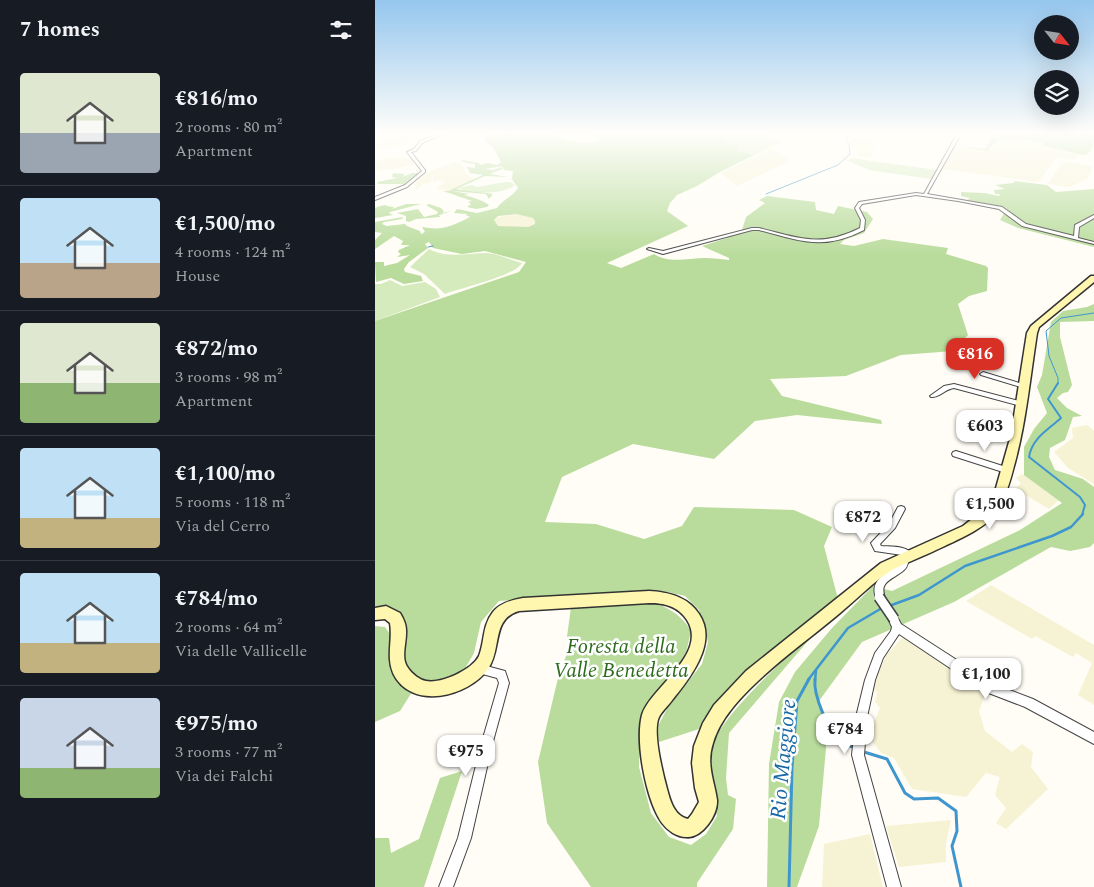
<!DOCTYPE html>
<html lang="en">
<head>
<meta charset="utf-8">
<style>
  :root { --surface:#171b24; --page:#20242c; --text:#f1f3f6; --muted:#9ea1a6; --line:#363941; --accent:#d93025 }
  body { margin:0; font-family:Spectral,serif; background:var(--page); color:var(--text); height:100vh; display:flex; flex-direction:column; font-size:19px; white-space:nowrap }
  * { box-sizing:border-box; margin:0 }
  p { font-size:16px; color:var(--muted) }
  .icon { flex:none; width:28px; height:28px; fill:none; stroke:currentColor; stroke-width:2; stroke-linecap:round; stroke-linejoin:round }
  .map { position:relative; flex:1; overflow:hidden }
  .side { display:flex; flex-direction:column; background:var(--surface); width:375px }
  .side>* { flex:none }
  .needle { width:32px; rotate:120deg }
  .tools { position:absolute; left:659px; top:15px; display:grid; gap:10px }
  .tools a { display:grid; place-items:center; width:45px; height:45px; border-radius:50%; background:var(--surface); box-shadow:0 5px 20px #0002; font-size:25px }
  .price { position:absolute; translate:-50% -42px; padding:0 11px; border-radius:10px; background:#fff; color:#222; font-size:16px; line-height:32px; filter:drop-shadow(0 1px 2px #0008) }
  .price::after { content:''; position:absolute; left:50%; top:30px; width:15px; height:11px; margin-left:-8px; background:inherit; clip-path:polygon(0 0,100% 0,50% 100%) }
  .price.on { background:var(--accent); color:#fff }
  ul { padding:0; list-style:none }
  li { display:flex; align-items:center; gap:15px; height:125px; padding:0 20px }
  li+li { border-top:1px solid var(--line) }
  li span { display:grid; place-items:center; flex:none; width:140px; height:100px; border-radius:5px; color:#555 }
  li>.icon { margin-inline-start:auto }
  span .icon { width:60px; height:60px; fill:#fffc; stroke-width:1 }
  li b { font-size:21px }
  h2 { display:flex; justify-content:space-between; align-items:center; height:60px; padding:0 20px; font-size:21px }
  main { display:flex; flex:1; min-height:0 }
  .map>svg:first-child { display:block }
  .farmland { fill:#f6f3d4 }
  .green { fill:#d5ebbd }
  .forest { fill:#b9dc9c; fill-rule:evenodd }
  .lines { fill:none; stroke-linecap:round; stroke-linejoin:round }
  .stream-far3 { stroke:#3f96cf; stroke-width:1 }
  .stream-far2 { stroke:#3f96cf; stroke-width:2 }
  .stream-far1 { stroke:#3f96cf; stroke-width:2.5 }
  .stream { stroke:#3f96cf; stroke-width:3 }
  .street-casing { stroke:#444; stroke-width:2 }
  .secondary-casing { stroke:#333; stroke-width:3 }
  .street { fill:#fff; fill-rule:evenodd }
  .secondary { fill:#fff6b0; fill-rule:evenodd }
  .street-bridge-casing { stroke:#444; stroke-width:12; stroke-linecap:butt }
  .street-bridge { stroke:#fff; stroke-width:9 }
  .labels { text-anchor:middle; stroke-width:5; stroke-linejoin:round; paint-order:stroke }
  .near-park-label { font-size:21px; font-style:italic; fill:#2f6b1f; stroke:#fff }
  .near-water-label { font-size:22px; font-style:italic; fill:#1768a6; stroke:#fff }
</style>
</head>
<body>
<main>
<section class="side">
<h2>7 homes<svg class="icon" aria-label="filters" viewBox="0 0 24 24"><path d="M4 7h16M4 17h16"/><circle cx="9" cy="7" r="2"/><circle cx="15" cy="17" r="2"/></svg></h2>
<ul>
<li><span style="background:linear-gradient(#dfe7d0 60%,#9aa5b1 0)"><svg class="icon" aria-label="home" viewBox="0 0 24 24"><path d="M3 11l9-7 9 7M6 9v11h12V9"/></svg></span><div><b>€816/mo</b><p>2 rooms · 80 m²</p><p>Apartment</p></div></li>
<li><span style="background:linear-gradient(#bfe0f5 65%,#b9a48a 0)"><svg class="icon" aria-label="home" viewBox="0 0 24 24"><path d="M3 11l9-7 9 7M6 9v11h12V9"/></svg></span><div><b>€1,500/mo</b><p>4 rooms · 124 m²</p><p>House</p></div></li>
<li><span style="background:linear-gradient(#dfe7d0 60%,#8fb573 0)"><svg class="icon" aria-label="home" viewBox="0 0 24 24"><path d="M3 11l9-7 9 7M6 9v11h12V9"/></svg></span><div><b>€872/mo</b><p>3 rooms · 98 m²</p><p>Apartment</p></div></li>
<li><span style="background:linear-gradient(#bfe0f5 70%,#c2b280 0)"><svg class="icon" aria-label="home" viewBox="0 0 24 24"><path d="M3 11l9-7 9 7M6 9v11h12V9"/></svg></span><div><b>€1,100/mo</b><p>5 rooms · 118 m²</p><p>Via del Cerro</p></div></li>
<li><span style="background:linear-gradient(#bfe0f5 70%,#c2b280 0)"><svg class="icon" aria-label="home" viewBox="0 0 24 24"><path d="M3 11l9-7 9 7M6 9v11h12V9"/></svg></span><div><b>€784/mo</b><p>2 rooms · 64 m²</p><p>Via delle Vallicelle</p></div></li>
<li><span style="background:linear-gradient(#c9d6e8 70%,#8fb573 0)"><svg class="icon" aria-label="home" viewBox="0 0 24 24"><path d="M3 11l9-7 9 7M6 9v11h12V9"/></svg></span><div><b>€975/mo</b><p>3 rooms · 77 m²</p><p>Via dei Falchi</p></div></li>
</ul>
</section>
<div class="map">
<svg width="719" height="887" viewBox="0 0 719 887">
  <rect width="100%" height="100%" fill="#fffdf5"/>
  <g class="farmland">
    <path d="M30,136L51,138L36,142L34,140L30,141L31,145L0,149L2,146L0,144Z"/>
    <path d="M478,137L502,140L501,145L495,151L498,153L497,157L482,156L485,151L477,149L476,143Z"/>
    <path d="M633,140L666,143L668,146L705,154L699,160L681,158L663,182L567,169L579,147L614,151L617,145L623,142Z"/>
    <path d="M397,148L415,161L362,186L346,173Z"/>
    <path d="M9,158H35L41,164L21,169L0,171V162Z"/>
    <path d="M688,161L717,166L718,167L712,179L694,187L673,184Z"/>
    <path d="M79,162L85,163L93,176L100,179L73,191L61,188L70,182L64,180L58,182V173L56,183L47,184L44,188L40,189L42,185H39L47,175Z"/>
    <path d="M141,214L158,218L161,221L160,224L153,227H123L119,220L123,217Z"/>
    <path d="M712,425L719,431V484L693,468L679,452L698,438L697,428Z"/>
    <path d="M647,474L684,493V500L674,509L640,489L646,483L641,478Z"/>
    <path d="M616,585L719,645V705L703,695L717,663L701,653L698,657L660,636L657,639L591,601Z"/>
    <path d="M530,635L611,692L604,711L610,731L637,752L647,744L658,752L656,767L673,789L631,829L621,823L631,808L620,795L625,777L611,773L591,797L537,789L519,758L506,753L494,737L495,720L499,723L505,708L500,702L502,693L497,687L511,655Z"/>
    <path d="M576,820L571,843V862L524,867L511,826Z"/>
    <path d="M495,834L508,887H447L449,844Z"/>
  </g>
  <g class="green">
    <path d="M352,132H398L390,137L406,142L379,155L361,151L364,144L349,142Z"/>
    <path d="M476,158L562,170L557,179L494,170L473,161Z"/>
    <path d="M130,182H135L140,185C126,196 99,193 83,188L98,185L102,187Z"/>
    <path d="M54,249C72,259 93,253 112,253C123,254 136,260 147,263C140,276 86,288 70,294L49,274L35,267Z"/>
    <path d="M15,280L27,286L50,282L61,289L65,297L0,321V284H6Z"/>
  </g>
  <g class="forest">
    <path d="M114,132H172C186,139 213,148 227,139L209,132H352L349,142L365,144L361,151L379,155L345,172L322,186L302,195L295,203L292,211L313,226L232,263L246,268L279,254C294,264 313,258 330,258C338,258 346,259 354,260V258L327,246L352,238L367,230L371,217L390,203L384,200L392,196L440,202L441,210L459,214L463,206L492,212L498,219L489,233L469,240L465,244L479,246L508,239L573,248L571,254L611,266L613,268L612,291L594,296L583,304L593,335L578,351L526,355L471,376L395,379L407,396L506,420L507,424L422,415L380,421L339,459L258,444L187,477L170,522L221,524L269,539L307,526L319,507L419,510L457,527L449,546L463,599L366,681L324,729L284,742L277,737L293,707L327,664L333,642L324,610L310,596L293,592L278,590L124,601L106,622L99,653L88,672L66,683L36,680L25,660L28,623L0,612V321L144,272L151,262L110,251L87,254L58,248L54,242L50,244L53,248L34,262L29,269L30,272L46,276L48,281L29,284L16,278L1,282L0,262H9V266L22,263L35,255L22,257L26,254L23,252L24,250L35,245H26L28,241L19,236L0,249V240L7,233L0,232V222L28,217L27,219L9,222L7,224L12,226L30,224L32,226L45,231L46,234L50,232L47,227C68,231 77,226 95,217L91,215L92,214L79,213L82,209L102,213L122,208C127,200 136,198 143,188L137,179L138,171L129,170L127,166L110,169L118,170L127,167V169L115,174L133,177H132L110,176L81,189L118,194L114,199L111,194L77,191L94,194L89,195C98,197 107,200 114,205L112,207L101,209L92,207L96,204L93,202L97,201L68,191H73L108,175L95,173L92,167L100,168V164L88,162L86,160L104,163L105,165L113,163L122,165L126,162L118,147L110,141ZM141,214L158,218L160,221V224L153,227L123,226L119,220L123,216Z"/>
    <path d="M619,132H625L621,139L624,140V137L632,132H719C719,141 719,153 709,155L669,146L668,143C653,140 620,133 613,151L579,146L610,149Z"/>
    <path d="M18,173L30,174L27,177L37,173H44L30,184H3L2,182L22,178L17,177Z"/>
    <path d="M640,181L672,185L681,192L719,189V247L643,228L625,220L631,210L591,201L595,198L586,196V192L610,193L624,196L625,194H620L619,190L630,189L620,185L638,183Z"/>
    <path d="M31,204H46L15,212L14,213L18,215L0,218V208C4,206 8,205 12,205L11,206L19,207L17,209Z"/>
    <path d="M54,204L66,208L69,211L67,213L77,211L64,215L65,217L41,219L34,222L31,221V216L22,213L43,209L49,217L62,214L63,212L51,205Z"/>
    <path d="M719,304V321L685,322V337L697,385L693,392L688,393L682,398L692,408L707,416L698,417L690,440L675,448L674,457L680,470L708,479L719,487V543L715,547L695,551L676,547L579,602L487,642L444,701L452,737L444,826L422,887H392L394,764L404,702L420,672L457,628L498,586L517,591L645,530L687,503L649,475V447L659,429L672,413L662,387L667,375L676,322L688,311L712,307Z"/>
    <path d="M281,603C297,610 307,616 316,631L311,653L300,674L271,710L265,731L264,767L276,813L294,837L316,845L331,834L342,816C339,797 331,770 335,751C343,717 417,652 445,627L354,733L351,778L353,795L361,799L358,829L322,883V887H216L172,823L163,762L183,678L195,645L192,637L196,607Z"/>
    <path d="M0,626L10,627L17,637L16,673L37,692L25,711L0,722Z"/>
    <path d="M87,771L49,887H0V838H14L16,853L44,839L65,778Z"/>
  </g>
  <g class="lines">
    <g class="stream-far3">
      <path d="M391,194L463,165L475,154L474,144L471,141L473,132"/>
      <path d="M53,247L58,246"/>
      <path d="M683,384V378L674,356L671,331L686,318L719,313"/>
    </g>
    <path class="stream-far2" d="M683,383L673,399L686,418C673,430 657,438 654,457L705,497L710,505L707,515"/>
    <g class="stream-far1">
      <path d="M514,606L544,595L590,566L677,536L696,527L708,514"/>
      <path d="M433,680L473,628L507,608"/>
      <path d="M440,680L441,671"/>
    </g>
    <g class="stream">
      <path d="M440,679C438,695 453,730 465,741C469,744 475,746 480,748"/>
      <path d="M489,752L512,759L530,793L539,799L563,798L581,811L582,831L577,846L586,887"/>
      <path d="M414,887L417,767L422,701L434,679"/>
    </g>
    <g class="street-casing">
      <g id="street">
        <path d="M68,132H73L47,143L41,151L36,152L50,170V172L32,187L0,200V197L30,185L47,171L32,152L39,149L45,141Z"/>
        <path d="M426,132H431L427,134L425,133Z"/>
        <path d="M583,132H587L552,194L627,207L651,224L699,236L700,225L719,215V218L704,227L703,238L719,242V244L647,226L624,209L583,201L541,195L487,204L484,208L490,220L489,230C448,251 426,241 384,230H377L288,254L272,249L274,248L288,251L377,228H384C423,238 446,248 485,228L486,220L480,208L484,202L541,193L549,194Z"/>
        <path d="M608,372L651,385L652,386L649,388L606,375L605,374Z"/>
        <path d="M579,384L648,402L649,404L646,406L579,388C570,389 564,398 556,397L555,396L569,386Z"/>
        <path d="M581,451L634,468L635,470L631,473L578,456L577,454L578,452Z"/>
        <path d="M526,506L529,507L530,509L520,528L505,544L506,546C518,547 531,545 540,556L538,559H534C533,563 532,568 529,570C518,580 502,581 511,600L509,603L506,604L503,603C495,587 501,579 515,570C517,568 520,567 522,566C524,563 525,558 527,555L500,551L496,543L514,524L523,507Z"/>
        <path d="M517,612L520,613L526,624L619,684L658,699L719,732V744L650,707L611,692L524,634L508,658L500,680L492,717L489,755L526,887H512L477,755L481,717L490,680L500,653L516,631L517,627L512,616L514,613Z"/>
        <path d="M104,664L130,671L134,683L117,745L96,838L78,887H64L83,838L106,745L124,683L122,678L100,672L99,669L100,666Z"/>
      </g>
    </g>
    <g class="secondary-casing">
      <path id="secondary" d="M716,276H719V282L664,327L662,333C655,378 651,423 639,466C635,482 630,498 622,512C611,529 575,543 557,552C544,558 530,563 517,570C499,581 482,599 465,613C438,636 408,657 383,681C365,698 345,719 338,743C331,764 339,780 342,800C343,815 327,839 311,837C302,837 292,830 287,823C271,800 260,742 267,715C275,688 334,654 312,620C303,606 289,603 274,603L144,611C116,619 127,649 113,669C93,697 36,711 18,673C11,656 18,640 15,623L10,619L0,620V608L11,606L25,613C28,618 31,624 31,630C32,642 25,658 33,668C37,674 45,680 51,681C66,684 97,670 104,656C110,641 107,626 118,612C125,603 137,600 148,598L274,591C294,592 313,597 324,614C343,642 316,677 298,699C294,705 287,711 284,717C277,731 288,774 292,789C295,800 299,816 313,819L317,814L324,802L320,788L317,763L319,746L328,723L339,705L371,671L506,563L588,526L611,508L621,488L636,435L652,333L656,326Z"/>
    </g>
    <use href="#street" class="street"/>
    <use href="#secondary" class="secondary"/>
    <g class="street-bridge-casing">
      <path id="street-bridge" d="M504,597L519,619"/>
    </g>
    <use href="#street-bridge" class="street-bridge"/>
  </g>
  <linearGradient id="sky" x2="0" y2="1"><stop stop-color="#95c6ee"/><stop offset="0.52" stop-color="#fffefa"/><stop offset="1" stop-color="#fffefa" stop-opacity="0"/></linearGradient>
  <rect width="719" height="256" fill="url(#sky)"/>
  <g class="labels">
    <g class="near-park-label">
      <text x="246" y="653">Foresta della<tspan x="246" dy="24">Valle Benedetta</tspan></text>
    </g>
    <g class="near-water-label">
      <text transform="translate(407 759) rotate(-85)" y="8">Rio Maggiore</text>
    </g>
  </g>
</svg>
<div class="tools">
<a><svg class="needle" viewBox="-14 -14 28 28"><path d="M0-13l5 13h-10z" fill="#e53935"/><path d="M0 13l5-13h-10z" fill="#9ea1a6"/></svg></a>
<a><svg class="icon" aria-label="layers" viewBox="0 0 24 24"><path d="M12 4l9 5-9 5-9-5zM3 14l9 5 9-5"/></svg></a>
</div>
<b class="price on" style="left:600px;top:380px">€816</b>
<b class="price" style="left:610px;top:452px">€603</b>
<b class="price" style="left:615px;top:530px">€1,500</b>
<b class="price" style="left:488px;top:543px">€872</b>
<b class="price" style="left:611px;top:700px">€1,100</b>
<b class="price" style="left:470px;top:755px">€784</b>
<b class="price" style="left:91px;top:777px">€975</b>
</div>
</main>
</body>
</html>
